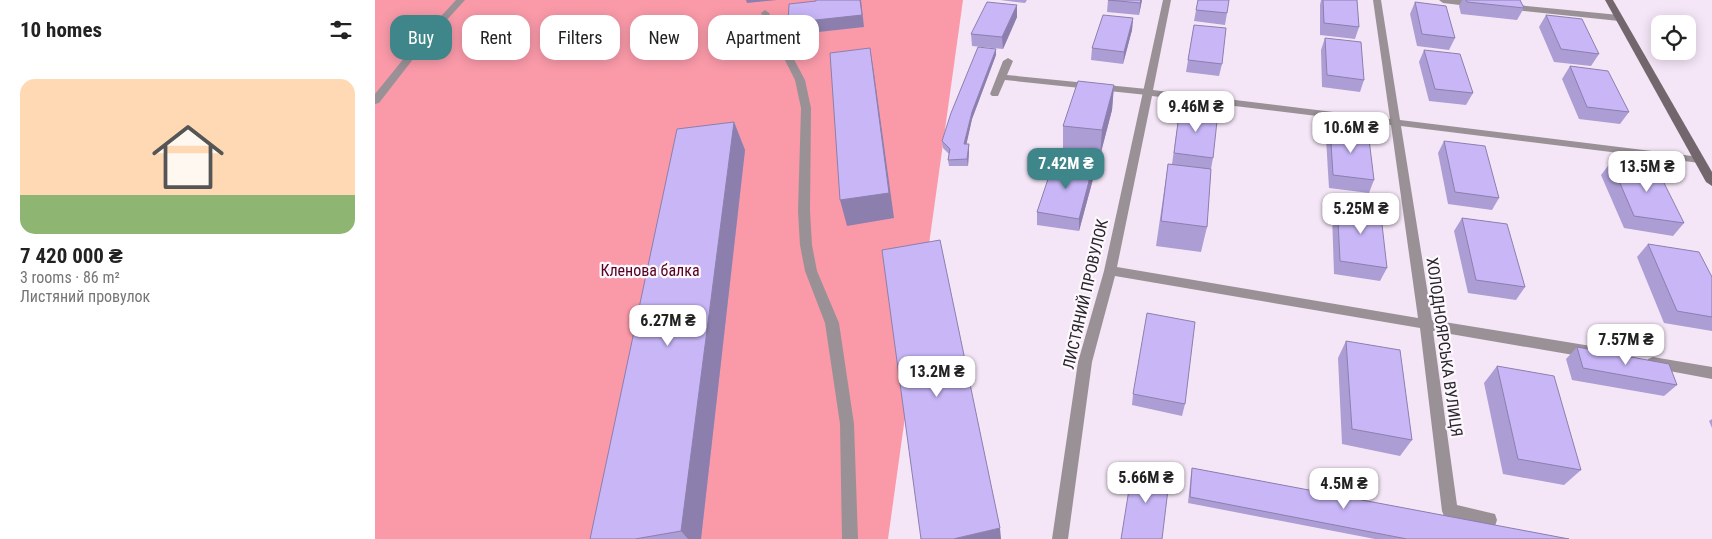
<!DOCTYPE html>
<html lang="en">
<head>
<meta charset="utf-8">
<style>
  :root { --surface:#fff; --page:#f2f2f2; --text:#222; --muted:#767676; --accent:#3e8689 }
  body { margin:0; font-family:"Roboto Condensed",sans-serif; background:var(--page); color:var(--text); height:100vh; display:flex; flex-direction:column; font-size:19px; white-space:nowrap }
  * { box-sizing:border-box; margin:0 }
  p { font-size:16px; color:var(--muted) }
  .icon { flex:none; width:28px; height:28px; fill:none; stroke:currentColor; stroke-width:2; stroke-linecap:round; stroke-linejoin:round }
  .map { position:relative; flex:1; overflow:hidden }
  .details { display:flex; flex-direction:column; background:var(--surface); width:375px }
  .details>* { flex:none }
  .top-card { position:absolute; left:15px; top:15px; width:475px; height:45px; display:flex; gap:10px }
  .controls { position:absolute; left:1276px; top:15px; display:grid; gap:10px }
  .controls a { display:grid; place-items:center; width:45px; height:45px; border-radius:10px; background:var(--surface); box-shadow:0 2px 12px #0003; font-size:25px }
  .price { position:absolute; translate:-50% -42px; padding:0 11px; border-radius:10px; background:#fff; color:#222; font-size:16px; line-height:32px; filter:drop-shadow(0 1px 2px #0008) }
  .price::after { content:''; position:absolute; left:50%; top:30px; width:15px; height:11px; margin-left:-8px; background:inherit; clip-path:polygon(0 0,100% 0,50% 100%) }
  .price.current { background:var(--accent); color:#fff }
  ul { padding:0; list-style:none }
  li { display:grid; align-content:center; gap:10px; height:265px; padding:0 20px }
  li span { display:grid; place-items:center; height:155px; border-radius:15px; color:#555 }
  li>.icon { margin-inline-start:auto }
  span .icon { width:90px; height:90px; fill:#fffc; stroke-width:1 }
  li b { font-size:21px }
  h2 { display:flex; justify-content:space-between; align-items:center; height:60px; padding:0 20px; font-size:21px }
  .pill { padding:0 18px; border-radius:15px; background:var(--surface); box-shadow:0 2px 12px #0003; font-size:18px; line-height:45px }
  .pill.current { background:var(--accent); color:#fff }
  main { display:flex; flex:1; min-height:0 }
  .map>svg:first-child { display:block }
  .forest { fill:#fa9aa9 }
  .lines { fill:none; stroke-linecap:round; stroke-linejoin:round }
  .lane { fill:#9a9196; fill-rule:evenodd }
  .street { fill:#9a9196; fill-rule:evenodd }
  .secondary { fill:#73666d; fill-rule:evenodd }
  .wall { fill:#ac9dd4 }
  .shaded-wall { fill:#8c7fad }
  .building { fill:#c8b6f7; stroke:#8c7fad }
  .labels { text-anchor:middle; stroke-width:4.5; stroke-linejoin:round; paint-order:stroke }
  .park-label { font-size:16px; fill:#56001d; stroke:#fdf7fe }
  .street-label { font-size:16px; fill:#29242a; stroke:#fdf7fe }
</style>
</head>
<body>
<main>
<section class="details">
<h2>10 homes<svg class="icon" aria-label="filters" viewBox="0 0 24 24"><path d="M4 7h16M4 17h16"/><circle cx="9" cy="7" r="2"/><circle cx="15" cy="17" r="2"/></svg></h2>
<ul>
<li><span style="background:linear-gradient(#ffd9b3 75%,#8fb573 0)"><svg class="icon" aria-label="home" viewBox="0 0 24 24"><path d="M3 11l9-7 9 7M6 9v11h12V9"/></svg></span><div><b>7 420 000 ₴</b><p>3 rooms · 86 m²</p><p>Листяний провулок</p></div></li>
</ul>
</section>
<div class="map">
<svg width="1337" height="539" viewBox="0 0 1337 539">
  <rect width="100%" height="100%" fill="#f5e6f7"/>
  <path class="forest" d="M0,0H588L513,539H0Z"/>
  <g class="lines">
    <g class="lane">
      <path d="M81,0H90L49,45L4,103L0,104V94L43,41Z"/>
      <path d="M633,58L638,61L632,75L772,89L777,92L772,95L630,80L623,96H617L615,94L628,61Z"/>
    </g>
    <g class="street">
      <path d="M788,0H796L778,90L1015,119L998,0H1006L1025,120L1325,157L1330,160L1325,163L1026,126L1057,320L1216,346L1221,348L1223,352L1221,356L1216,358L1058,331L1082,505L1120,514L1122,520L1120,526L1114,528L1075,519L1069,516L1067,511L1045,328L740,276L717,362L693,539H677L703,362L729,271ZM777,96L1016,125L1043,318L742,267Z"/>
      <path d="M1064,0H1090L1106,4L1102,7L1068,3Z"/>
      <path d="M1132,4L1244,15L1248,18L1244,21L1129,9L1128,7Z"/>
      <path d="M390,10L394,13L430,80L436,108L435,211L437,245L442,271L464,323L479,424L483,539H467L465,424L450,323L430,271L425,245L423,211L426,108L420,80L386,13Z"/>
      <path d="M1278,357L1337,367V379L1273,367L1271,363L1273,359Z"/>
    </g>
    <path class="secondary" d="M1230,0H1238L1337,172V186L1331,182Z"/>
  </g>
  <g class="wall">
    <path d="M625,0H652L650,3Z"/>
    <path d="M733,0H767L764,15L732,12Z"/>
    <path d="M823,0L852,13L850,25L819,21Z"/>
    <path d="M946,0H982L984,27L980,39L945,35V5Z"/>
    <path d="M1087,0H1145L1149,8L1142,20L1086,14L1084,6Z"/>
    <path d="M1040,2L1080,38L1074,50L1042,46L1035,14Z"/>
    <path d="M642,5V17L628,49L597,46L596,34Z"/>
    <path d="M1171,15L1224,54L1216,66L1179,62L1164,27Z"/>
    <path d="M758,18L757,30L748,64L716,60L717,48Z"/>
    <path d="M819,25L847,64L844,76L811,72Z"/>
    <path d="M950,38L989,80L985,92L947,87L946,50Z"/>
    <path d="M1049,50L1098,93L1091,105L1054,101L1044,62Z"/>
    <path d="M621,55L597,119L591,144H594V151L593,166H574L573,160L574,154L568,148L567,141Z"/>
    <path d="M1195,66L1254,112L1245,124L1204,119L1187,79Z"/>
    <path d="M739,85L737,110L725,156L688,151V126Z"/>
    <path d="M805,107L838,158L836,169L832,227L826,252L781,246L793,164H797Z"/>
    <path d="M359,122L370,150L326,539H215Z"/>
    <path d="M955,127L999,180L994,193L954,188L951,139Z"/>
    <path d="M1069,141L1124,198L1117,210L1073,204L1063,153Z"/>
    <path d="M1236,162L1309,223L1298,236L1249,228L1226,175Z"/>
    <path d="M718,166V179L704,231L662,225V212Z"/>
    <path d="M962,201L1012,268L1005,281L959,274L957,214Z"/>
    <path d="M1087,218L1150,287L1141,300L1093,293L1079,231Z"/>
    <path d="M1273,244L1337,277V331L1289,323L1262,257Z"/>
    <path d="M971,341L1037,440L1025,456L967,444L963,358Z"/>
    <path d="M1202,347L1302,385L1289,396L1197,380L1191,359Z"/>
    <path d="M1122,366L1206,470L1189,485L1128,474L1109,383Z"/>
    <path d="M758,394L810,404L807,416L757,405Z"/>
    <path d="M1337,419V428L1334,421Z"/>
    <path d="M817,468L1194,539H1000L813,503L816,474Z"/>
  </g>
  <g class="shaded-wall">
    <path d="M371,0H402L372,3Z"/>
    <path d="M486,0L489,27L416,35L413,23Z"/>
    <path d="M766,0H767L764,15L765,3Z"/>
    <path d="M642,5V17L628,49L627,37Z"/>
    <path d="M758,18L757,30L748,64L749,52Z"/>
    <path d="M495,48L499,73L519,218L472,226L465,200Z"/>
    <path d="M621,49V55L597,119L590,151L589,144L597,112Z"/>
    <path d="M739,85L737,110L725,156L727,130Z"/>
    <path d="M359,122L370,150L326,539H313L306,531Z"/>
    <path d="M594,144V151L593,166L592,159Z"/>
    <path d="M718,166V179L704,231V219Z"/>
    <path d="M625,528L626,539H578Z"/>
  </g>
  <g class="building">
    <path d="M441,0H485L487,15L413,23L414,4L441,1Z"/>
    <path d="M733,0H766L765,3Z"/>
    <path d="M823,0H854L852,13L821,10Z"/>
    <path d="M948,0H982L984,27L949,23Z"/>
    <path d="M1091,0H1145L1149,8L1092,2Z"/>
    <path d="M612,2L642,5L627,37L596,34Z"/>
    <path d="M1040,2L1071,6L1080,38L1047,34Z"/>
    <path d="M728,15L758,18L749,52L717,48Z"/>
    <path d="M1171,15L1207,19L1224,54L1186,49Z"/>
    <path d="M819,25L851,28L847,64L813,60Z"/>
    <path d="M950,38L986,42L989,80L952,75Z"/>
    <path d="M603,47L621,49L597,112L589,144H594L592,159L573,160L575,149L567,141L576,113Z"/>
    <path d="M495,48L514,193L465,200L455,53Z"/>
    <path d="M1049,50L1085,54L1098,93L1060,89Z"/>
    <path d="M1195,66L1233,71L1254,112L1212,107Z"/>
    <path d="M703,81L739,85L727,130L688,126Z"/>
    <path d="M805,107L843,112L838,158L799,153Z"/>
    <path d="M359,122L306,531L260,539H215L302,129Z"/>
    <path d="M955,127L993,131L999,180L958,175Z"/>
    <path d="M1069,141L1110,146L1124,198L1080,192Z"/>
    <path d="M679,161L718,166L704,219L662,212Z"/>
    <path d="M1236,162L1282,169L1309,223L1259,216Z"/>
    <path d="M793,164L836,169L832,227L786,221Z"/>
    <path d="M962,201L1005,207L1012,268L965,261Z"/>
    <path d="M1087,218L1132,224L1150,287L1101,280Z"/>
    <path d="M565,240L625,528L578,539H546L507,250Z"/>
    <path d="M1273,244L1324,252L1337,277V317L1302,311Z"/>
    <path d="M772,313L820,322L810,404L758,394Z"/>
    <path d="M971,341L1025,350L1037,440L977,429Z"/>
    <path d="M1202,347L1294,364L1302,385L1208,368Z"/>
    <path d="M1122,366L1179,376L1206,470L1143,459Z"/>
    <path d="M758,465L795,473L787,539H746Z"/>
    <path d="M817,468L1194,539H1032L815,497Z"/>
  </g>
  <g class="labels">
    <g class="park-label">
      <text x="275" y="276">Кленова балка</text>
    </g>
    <g class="street-label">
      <text transform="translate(710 294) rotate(-77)" y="6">ЛИСТЯНИЙ ПРОВУЛОК</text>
      <text transform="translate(1070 347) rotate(82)" y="6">ХОЛОДНОЯРСЬКА ВУЛИЦЯ</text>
    </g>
  </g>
</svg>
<div class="controls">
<a><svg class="icon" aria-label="locate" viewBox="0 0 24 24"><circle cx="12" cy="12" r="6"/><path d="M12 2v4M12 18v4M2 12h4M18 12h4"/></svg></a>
</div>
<b class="price" style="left:821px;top:133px">9.46M ₴</b>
<b class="price" style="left:976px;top:154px">10.6M ₴</b>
<b class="price current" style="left:691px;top:190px">7.42M ₴</b>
<b class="price" style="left:1272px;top:193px">13.5M ₴</b>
<b class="price" style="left:986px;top:235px">5.25M ₴</b>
<b class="price" style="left:293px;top:347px">6.27M ₴</b>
<b class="price" style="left:1251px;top:366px">7.57M ₴</b>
<b class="price" style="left:562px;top:398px">13.2M ₴</b>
<b class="price" style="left:771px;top:504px">5.66M ₴</b>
<b class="price" style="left:969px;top:510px">4.5M ₴</b>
<div class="top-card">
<a class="pill current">Buy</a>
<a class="pill">Rent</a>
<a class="pill">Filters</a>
<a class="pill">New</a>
<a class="pill">Apartment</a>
</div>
</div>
</main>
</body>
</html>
